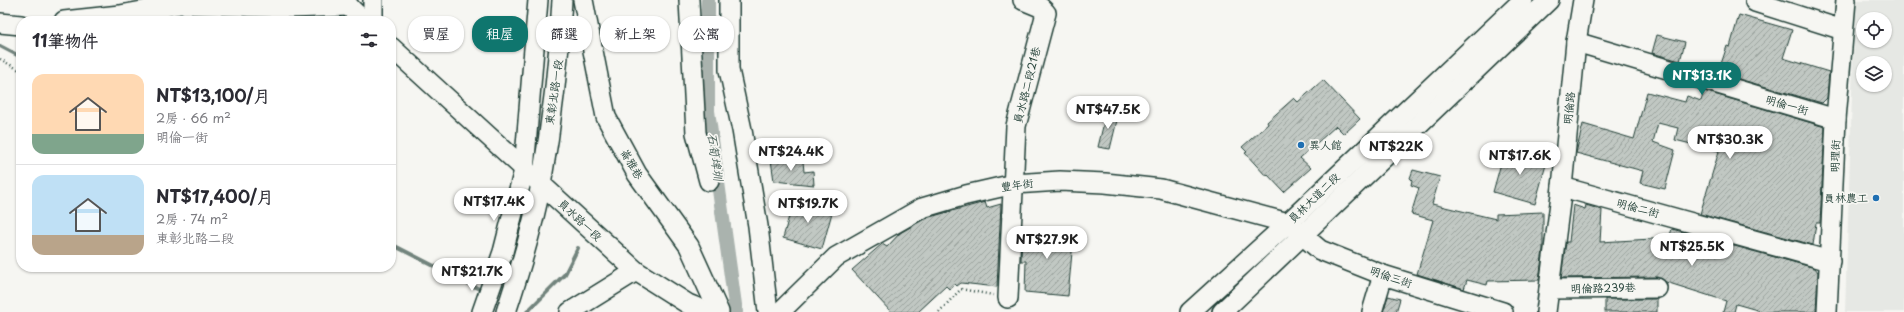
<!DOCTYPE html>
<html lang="zh-TW">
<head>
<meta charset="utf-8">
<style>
  :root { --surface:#fff; --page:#f7f7f7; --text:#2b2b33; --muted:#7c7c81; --line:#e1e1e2; --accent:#0f766e }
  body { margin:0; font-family:"Playpen Sans","LXGW WenKai TC",sans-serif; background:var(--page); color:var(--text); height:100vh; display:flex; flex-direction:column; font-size:15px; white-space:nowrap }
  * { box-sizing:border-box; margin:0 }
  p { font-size:13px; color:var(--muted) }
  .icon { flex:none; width:22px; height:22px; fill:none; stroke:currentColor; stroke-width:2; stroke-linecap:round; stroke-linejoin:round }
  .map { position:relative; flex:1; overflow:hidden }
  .details { position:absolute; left:16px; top:16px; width:380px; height:256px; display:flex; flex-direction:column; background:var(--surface); border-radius:16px; box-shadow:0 1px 3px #0004 }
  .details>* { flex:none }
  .top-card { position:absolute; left:408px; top:16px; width:380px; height:36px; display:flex; gap:8px }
  .buttons { position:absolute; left:1856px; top:12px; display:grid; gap:8px }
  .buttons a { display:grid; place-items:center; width:36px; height:36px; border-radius:50%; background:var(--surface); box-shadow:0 1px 3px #0004; font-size:20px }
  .price { position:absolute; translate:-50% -34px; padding:0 9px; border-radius:14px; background:#fff; color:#222; font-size:13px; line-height:26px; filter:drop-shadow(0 1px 2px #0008) }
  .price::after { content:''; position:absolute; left:50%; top:24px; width:12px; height:9px; margin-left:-6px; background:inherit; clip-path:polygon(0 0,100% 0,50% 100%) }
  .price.active { background:var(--accent); color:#fff }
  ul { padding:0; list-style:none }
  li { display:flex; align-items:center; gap:12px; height:100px; padding:0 16px }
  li+li { border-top:1px solid var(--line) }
  li span { display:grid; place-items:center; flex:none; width:112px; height:80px; border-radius:12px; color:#555 }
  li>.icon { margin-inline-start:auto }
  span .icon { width:48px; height:48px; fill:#fffc; stroke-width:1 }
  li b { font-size:17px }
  h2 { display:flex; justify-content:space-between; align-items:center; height:48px; padding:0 16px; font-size:17px }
  .pill { padding:0 14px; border-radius:16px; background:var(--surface); box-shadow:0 1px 3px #0004; font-size:14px; line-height:36px }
  .pill.active { background:var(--accent); color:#fff }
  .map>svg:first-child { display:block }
  .built { fill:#e6e8e4; fill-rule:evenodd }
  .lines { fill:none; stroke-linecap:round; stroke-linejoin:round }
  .stream { stroke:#72847d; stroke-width:4 }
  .canal { stroke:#aab3ae; stroke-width:14 }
  .building { fill:url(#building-hatch); stroke:#1f3d34 }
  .minor-casing { stroke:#1f3d34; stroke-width:22 }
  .path { stroke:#1f3d34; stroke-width:2.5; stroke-dasharray:1 3; stroke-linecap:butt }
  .minor { stroke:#f6f6f2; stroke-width:19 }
  .poi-dot { fill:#1f6fb2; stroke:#f6f6f2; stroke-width:1.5 }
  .labels { text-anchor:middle; stroke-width:3.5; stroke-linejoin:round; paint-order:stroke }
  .street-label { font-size:11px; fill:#1f3d34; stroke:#f6f6f2 }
  .poi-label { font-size:11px; fill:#1f3d34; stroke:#f6f6f2; text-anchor:start }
  .water-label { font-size:12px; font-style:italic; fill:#425a52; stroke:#f6f6f2 }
</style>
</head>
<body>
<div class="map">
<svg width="1904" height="312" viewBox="0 0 1904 312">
  <defs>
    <pattern id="building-hatch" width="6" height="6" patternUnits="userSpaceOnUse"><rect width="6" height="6" fill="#c1c8c3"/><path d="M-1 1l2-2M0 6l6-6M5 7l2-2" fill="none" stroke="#9ca49f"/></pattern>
  </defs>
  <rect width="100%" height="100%" fill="#f6f6f2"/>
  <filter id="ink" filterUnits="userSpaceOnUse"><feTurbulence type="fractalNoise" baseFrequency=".025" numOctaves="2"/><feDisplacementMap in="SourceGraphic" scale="8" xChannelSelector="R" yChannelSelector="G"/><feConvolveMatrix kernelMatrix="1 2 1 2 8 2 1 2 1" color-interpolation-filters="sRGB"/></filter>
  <g filter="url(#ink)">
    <path class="built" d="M1855,0H1904V312H1845ZM1863,19H1885V41H1863ZM1863,63H1885V85H1863Z"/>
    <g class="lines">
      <g class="stream">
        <path d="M0,46L21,57"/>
        <path d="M391,244L483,291"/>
        <path d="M527,312L565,274L578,248"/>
      </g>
      <path class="canal" d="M708,0V111L736,312"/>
    </g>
    <g class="building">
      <path d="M1739,15L1792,30L1783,58L1829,72L1827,98L1822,103L1718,73L1727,46L1730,47Z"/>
      <path d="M1657,35L1685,42L1680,61L1652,53Z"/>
      <path d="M1323,80L1360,119L1344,134L1336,126L1300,158L1311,168L1284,192L1267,174L1266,176L1245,153L1247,152L1242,147L1268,124L1267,122L1294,98L1298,102Z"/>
      <path d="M1704,91L1825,127L1820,223H1816L1813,245L1700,214L1719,151L1675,140L1678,128L1658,123L1653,142L1675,150L1665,189L1640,183L1643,171L1576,153L1583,124L1634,139L1647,92L1685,102L1687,96L1701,101Z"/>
      <path d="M1107,110L1119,112L1110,149L1098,147Z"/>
      <path d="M1505,149L1547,161L1535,204L1493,192Z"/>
      <path d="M788,158L789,162L803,161L804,172L813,171L814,185L774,181L771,160Z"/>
      <path d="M1413,170L1440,177L1432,204L1496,219V214L1543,212V250L1539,280L1488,281L1487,285L1467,280L1464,289L1417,274L1433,220L1411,214L1419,188L1411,185L1412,180L1410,178Z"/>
      <path d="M794,198L833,209L822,249L783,238Z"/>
      <path d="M985,202L987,208L1001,204L997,287L961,283L957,286L955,284L949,289L946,286L918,312H891L852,270L882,244L887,247L900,233L926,218Z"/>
      <path d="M1573,205L1585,209L1586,205L1602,210L1600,242L1669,238L1672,229L1815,268L1818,272L1816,312H1764L1736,304L1734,312H1723L1726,301L1666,282L1657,277L1561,278L1566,242H1569Z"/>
      <path d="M1022,227L1074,230L1068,296L1025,292L1026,261H1021Z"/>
      <path d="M1388,296L1400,299L1396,312H1383Z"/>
      <rect x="1605" y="299" width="52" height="13"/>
    </g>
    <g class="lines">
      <g class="minor-casing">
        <g id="minor">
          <path d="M342,0L364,21"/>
          <path d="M373,0V21"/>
          <path d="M583,0L606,117L637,174L689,246L719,312"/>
          <path d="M689,0L696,133L709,181"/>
          <path d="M729,0V70L742,130L758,226L768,312"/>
          <path d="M1755,2L1843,30"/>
          <path d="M64,21L120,15L181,4L290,8L349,6"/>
          <path d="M0,23L21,25"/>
          <path d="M1576,42L1836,119"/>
          <path d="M391,47L636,271L688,304L708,312"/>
          <path d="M1562,187L1830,261"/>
          <path d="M1549,289L1657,288"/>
          <path d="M1008,298L1016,126L1046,13L1040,7L1023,0"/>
          <path d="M482,312L503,252L524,170L538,0"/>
          <path d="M506,312C520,270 533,227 541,184C552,123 559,61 562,0"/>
          <path d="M570,312L636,271"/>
          <path d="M780,312L836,257L922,208L966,195L1014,184L1060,181L1105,183L1161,189L1288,223L1320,250L1383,275L1503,312"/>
          <path d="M1190,312L1288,223L1523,0"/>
          <path d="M1222,312L1549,0"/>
          <path d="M1372,312L1383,275"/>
          <path d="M1546,312L1562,187L1576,42L1583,0"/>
          <path d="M1827,312L1836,119L1846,0"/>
        </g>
      </g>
      <g class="path">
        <path d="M0,59L21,71"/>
        <path d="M939,312L961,289L993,295"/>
      </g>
      <use href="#minor" class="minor"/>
    </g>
  </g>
  <g class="poi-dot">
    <circle cx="1301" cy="145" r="4"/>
    <circle cx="1876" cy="198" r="4"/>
  </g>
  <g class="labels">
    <g class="street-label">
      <text transform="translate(1027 85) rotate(-76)" y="4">員水路二段21巷</text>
      <text transform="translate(554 92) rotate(-82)" y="4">東彰北路一段</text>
      <text transform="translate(1787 105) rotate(16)" y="4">明倫一街</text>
      <text transform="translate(1569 108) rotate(-84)" y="4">明倫路</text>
      <text transform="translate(1835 156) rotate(-88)" y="4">明理街</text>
      <text transform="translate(632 164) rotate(60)" y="4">崙雅巷</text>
      <text transform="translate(1017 185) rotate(-8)" y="4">豐年街</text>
      <text transform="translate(1314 198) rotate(-44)" y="4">員林大道二段</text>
      <text transform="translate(1638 208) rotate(15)" y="4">明倫二街</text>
      <text transform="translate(580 220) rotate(43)" y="4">員水路一段</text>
      <text transform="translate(1391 277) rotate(19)" y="4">明倫三街</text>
      <text transform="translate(1603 288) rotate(-1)" y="4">明倫路239巷</text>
    </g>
    <g class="poi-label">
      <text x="1309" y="149">異人館</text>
      <text x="1868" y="202" text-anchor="end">員林農工</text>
    </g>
    <g class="water-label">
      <text transform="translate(715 157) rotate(82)" y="4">石筍埤圳</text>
    </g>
  </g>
</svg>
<div class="buttons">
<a><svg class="icon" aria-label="locate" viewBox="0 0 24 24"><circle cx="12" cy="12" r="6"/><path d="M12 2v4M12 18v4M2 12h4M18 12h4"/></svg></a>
<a><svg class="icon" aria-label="layers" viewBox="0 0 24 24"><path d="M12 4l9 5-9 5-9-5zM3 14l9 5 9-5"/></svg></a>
</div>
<b class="price active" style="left:1702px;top:96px">NT$13.1K</b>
<b class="price" style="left:1108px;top:130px">NT$47.5K</b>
<b class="price" style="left:1730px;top:160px">NT$30.3K</b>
<b class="price" style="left:1396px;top:167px">NT$22K</b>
<b class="price" style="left:791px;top:172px">NT$24.4K</b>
<b class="price" style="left:1520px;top:176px">NT$17.6K</b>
<b class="price" style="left:494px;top:222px">NT$17.4K</b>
<b class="price" style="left:808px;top:224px">NT$19.7K</b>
<b class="price" style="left:1047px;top:260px">NT$27.9K</b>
<b class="price" style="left:1692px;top:267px">NT$25.5K</b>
<b class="price" style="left:472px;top:292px">NT$21.7K</b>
<div class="top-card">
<a class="pill">買屋</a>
<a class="pill active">租屋</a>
<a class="pill">篩選</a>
<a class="pill">新上架</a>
<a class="pill">公寓</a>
</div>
<section class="details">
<h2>11筆物件<svg class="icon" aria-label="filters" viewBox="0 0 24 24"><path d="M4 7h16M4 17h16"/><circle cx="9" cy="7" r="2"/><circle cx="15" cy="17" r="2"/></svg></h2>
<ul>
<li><span style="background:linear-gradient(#ffd9b3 75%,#7fa58c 0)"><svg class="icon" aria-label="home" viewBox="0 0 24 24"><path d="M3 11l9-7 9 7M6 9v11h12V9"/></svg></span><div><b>NT$13,100/月</b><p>2房 · 66 m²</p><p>明倫一街</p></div></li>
<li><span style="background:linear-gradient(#bfe0f5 75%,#b9a48a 0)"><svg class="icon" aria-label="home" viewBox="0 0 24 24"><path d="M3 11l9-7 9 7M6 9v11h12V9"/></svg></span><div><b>NT$17,400/月</b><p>2房 · 74 m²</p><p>東彰北路二段</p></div></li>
</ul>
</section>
</div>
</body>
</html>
